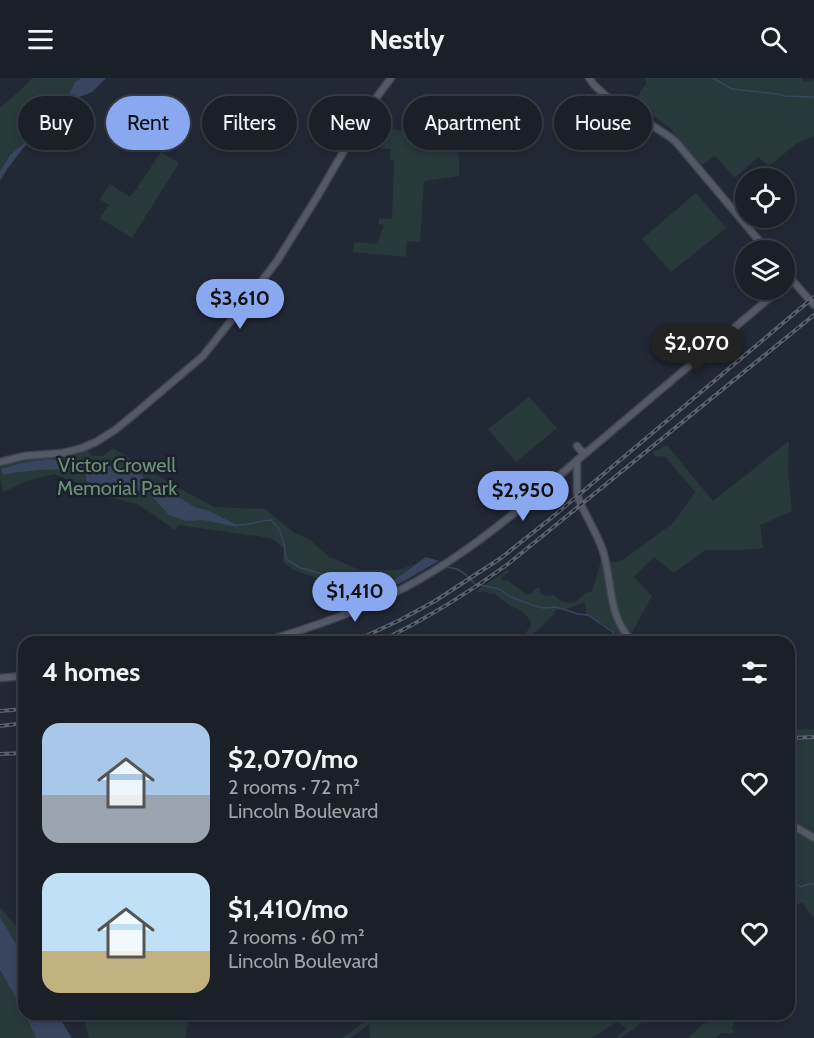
<!DOCTYPE html>
<html lang="en">
<head>
<meta charset="utf-8">
<style>
  :root { --surface:#1a1f28; --page:#232730; --text:#f1f3f6; --muted:#9fa2a8; --line:#383d45; --accent:#89a8ef }
  body { margin:0; font-family:Cabin,sans-serif; background:var(--page); color:var(--text); height:100vh; display:flex; flex-direction:column; font-size:22px; white-space:nowrap }
  * { box-sizing:border-box; margin:0 }
  p { font-size:20px; color:var(--muted) }
  .icon { flex:none; width:33px; height:33px; fill:none; stroke:currentColor; stroke-width:2; stroke-linecap:round; stroke-linejoin:round }
  .map { position:relative; flex:1; overflow:hidden }
  .details { position:absolute; left:18px; top:558px; width:777px; height:384px; display:flex; flex-direction:column; background:var(--surface); border-radius:18px; box-shadow:0 3px 9px #0003,0 0 0 2px var(--line) }
  .details>* { flex:none }
  .top-card { position:absolute; left:18px; top:18px; width:778px; height:54px; display:flex; gap:12px }
  .buttons { position:absolute; left:735px; top:90px; display:grid; gap:12px }
  .buttons a { display:grid; place-items:center; width:60px; height:60px; border-radius:50%; background:var(--surface); box-shadow:0 3px 9px #0003,0 0 0 2px var(--line); font-size:30px }
  .price { position:absolute; translate:-50% -51px; padding:0 14px; border-radius:21px; background:var(--accent); color:#111; font-size:20px; line-height:39px; filter:drop-shadow(0 2px 3px #0008) }
  .price::after { content:''; position:absolute; left:50%; top:36px; width:18px; height:14px; margin-left:-9px; background:inherit; clip-path:polygon(0 0,100% 0,50% 100%) }
  .price.selected { background:#222; color:#fff }
  ul { padding:0; list-style:none }
  li { display:flex; align-items:center; gap:18px; height:150px; padding:0 24px }
  li span { display:grid; place-items:center; flex:none; width:168px; height:120px; border-radius:18px; color:#555 }
  li>.icon { margin-inline-start:auto }
  span .icon { width:72px; height:72px; fill:#fffc; stroke-width:1 }
  li b { font-size:26px }
  h2 { display:flex; justify-content:space-between; align-items:center; height:72px; padding:0 24px; font-size:26px }
  .pill { padding:0 21px; border-radius:27px; background:var(--surface); box-shadow:0 3px 9px #0003,0 0 0 2px var(--line); font-size:21px; line-height:54px }
  .pill.selected { background:var(--accent); color:#111 }
  header { display:flex; justify-content:space-between; align-items:center; height:78px; padding:0 24px; background:var(--surface); font-size:27px; font-weight:700 }
  .map>svg:first-child { display:block }
  .green { fill:#28393b }
  .water { fill:#38455e }
  .lines { fill:none; stroke-linecap:round; stroke-linejoin:round }
  .stream { stroke:#38455e; stroke-width:1.5 }
  .major-casing { stroke:#3f4450; stroke-width:9 }
  .major { stroke:#535a67; stroke-width:6 }
  .rail-casing { stroke:#59616f; stroke-width:4 }
  .rail { stroke:#1b202b; stroke-width:1.5; stroke-dasharray:4.5; stroke-linecap:butt }
  .labels { text-anchor:middle; stroke-width:5; stroke-linejoin:round; paint-order:stroke }
  .park-label { font-size:20px; fill:#699276; stroke:#1b202b }
</style>
</head>
<body>
<header><svg class="icon" aria-label="menu" viewBox="0 0 24 24"><path d="M4 6h16M4 12h16M4 18h16"/></svg>Nestly<svg class="icon" aria-label="search" viewBox="0 0 24 24"><circle cx="10" cy="10" r="6"/><path d="M15 15l6 6"/></svg></header>
<div class="map">
<svg width="814" height="960" viewBox="0 0 814 960">
  <rect width="100%" height="100%" fill="#222936"/>
  <g class="green">
    <path d="M32,0H81L75,4L61,33L10,77L0,93V30L26,7Z"/>
    <path d="M645,0H801L804,4L814,2V58L796,66L769,88L758,79L735,100L715,78L700,88L671,51L639,27L638,18L646,5Z"/>
    <path d="M381,48L431,60V65L456,63L459,79V98L424,103L420,164L407,163L406,179L353,174L354,164L377,166L384,147L379,146V140L392,141L394,83L390,82L391,71L372,69Z"/>
    <path d="M161,74L179,85L132,160L100,140L109,127L100,121L110,106L130,119L136,111L140,113L137,110Z"/>
    <path d="M696,115L726,150L671,194L642,161Z"/>
    <path d="M529,319L557,350L516,384L488,351Z"/>
    <path d="M789,363L788,394L792,433L760,447L763,470L743,472H705L674,495L654,479L634,499L652,518L628,562L629,564H618L615,554L586,535L585,524L564,532L561,531L554,533V536C542,546 531,564 515,564C533,548 539,547 517,530H514C507,526 501,521 494,515L489,516L484,513L479,515L476,513L507,492L510,493L501,500L504,503L507,502L527,517L533,514L536,510L540,509V515L545,518L554,517L562,524L574,525L586,515L592,513L601,483L617,484L626,480L673,445L695,414C686,402 675,392 666,379L655,378L653,374L667,367L713,423Z"/>
    <path d="M113,370L175,408L214,429L265,431L293,454L310,462L329,479L361,492H399L415,486L393,503H387L377,495L346,502L332,497L321,502L292,491L283,484L284,470L271,460L179,447L175,452L138,426L104,418L77,405L54,396L26,403L3,414L0,400V386L29,379L69,377L87,371L92,378H103Z"/>
    <path d="M814,651V839L809,835L803,824L798,827L789,815V652Z"/>
    <path d="M0,829L24,858V879L0,839Z"/>
    <path d="M0,892L22,930L36,960H0Z"/>
    <path d="M83,936L88,939L92,936H190L185,960H89Z"/>
    <path d="M375,936H651L649,939L621,960H618L619,957L627,950L617,944L592,960H370L369,946L351,960H342Z"/>
    <path d="M722,936H748L735,944L732,950L734,955H722L714,960H688L703,946L714,942Z"/>
  </g>
  <g class="water">
    <path d="M81,0H106L92,14L72,22L66,36L24,69L8,90L0,103V93L10,77L61,33L75,4Z"/>
    <path d="M47,381L90,387L91,386C113,389 131,385 148,403L151,402L196,430L207,432L237,447V449L203,442L186,443L169,437L149,415L126,410L114,414L104,416L86,403V392C58,391 31,391 3,397L1,391L21,385Z"/>
    <path d="M426,479L439,483L388,512L378,506L353,509L327,500L332,497L346,502L377,495C381,498 385,503 389,503C394,504 419,483 426,479Z"/>
    <path d="M0,839L24,879V934L0,892Z"/>
    <path d="M25,936H57L72,960H36Z"/>
  </g>
  <g class="lines">
    <g class="stream">
      <path d="M713,0L732,11L777,16L785,18L814,19"/>
      <path d="M236,447C248,447 259,443 271,442C283,452 284,466 286,481L300,490L309,492L331,499"/>
      <path d="M447,489L457,491L465,496L475,506L499,511L511,519L538,529L544,530L556,529L578,536L588,537L613,554L616,564"/>
      <path d="M789,803H792L800,809L809,806H814"/>
    </g>
    <g class="major-casing">
      <g id="major">
        <path d="M589,0L594,7L606,18L670,59L676,64L767,172"/>
        <path d="M784,193L814,227"/>
        <path d="M577,368L582,374H587"/>
        <path d="M577,382V414L579,422C586,439 597,455 603,473C613,506 607,538 633,564"/>
        <path d="M0,384L24,378L63,375L82,370L96,364L115,352L137,334L203,278L248,221L277,183L317,119L370,28L391,0"/>
        <path d="M263,564C310,550 357,534 400,512C447,488 489,456 529,423L779,212"/>
        <path d="M0,600L24,598"/>
        <path d="M789,745L814,760"/>
      </g>
    </g>
    <use href="#major" class="major"/>
    <g class="rail-casing">
      <g id="rail">
        <path d="M353,564L400,542L435,523L501,480L550,441L814,219"/>
        <path d="M379,564C424,542 467,516 508,486L814,237"/>
        <path d="M0,633L24,631"/>
        <path d="M0,648L24,645"/>
        <path d="M789,660L814,659"/>
        <path d="M0,676L24,675"/>
      </g>
    </g>
    <use href="#rail" class="rail"/>
  </g>
  <g class="labels">
    <g class="park-label">
      <text x="117" y="394">Victor Crowell<tspan x="117" dy="23">Memorial Park</tspan></text>
    </g>
  </g>
</svg>
<div class="buttons">
<a><svg class="icon" aria-label="locate" viewBox="0 0 24 24"><circle cx="12" cy="12" r="6"/><path d="M12 2v4M12 18v4M2 12h4M18 12h4"/></svg></a>
<a><svg class="icon" aria-label="layers" viewBox="0 0 24 24"><path d="M12 4l9 5-9 5-9-5zM3 14l9 5 9-5"/></svg></a>
</div>
<b class="price" style="left:240px;top:252px">$3,610</b>
<b class="price selected" style="left:697px;top:297px">$2,070</b>
<b class="price" style="left:523px;top:444px">$2,950</b>
<b class="price" style="left:355px;top:545px">$1,410</b>
<div class="top-card">
<a class="pill">Buy</a>
<a class="pill selected">Rent</a>
<a class="pill">Filters</a>
<a class="pill">New</a>
<a class="pill">Apartment</a>
<a class="pill">House</a>
</div>
<section class="details">
<h2>4 homes<svg class="icon" aria-label="filters" viewBox="0 0 24 24"><path d="M4 7h16M4 17h16"/><circle cx="9" cy="7" r="2"/><circle cx="15" cy="17" r="2"/></svg></h2>
<ul>
<li><span style="background:linear-gradient(#a9c7e8 60%,#9aa5b1 0)"><svg class="icon" aria-label="home" viewBox="0 0 24 24"><path d="M3 11l9-7 9 7M6 9v11h12V9"/></svg></span><div><b>$2,070/mo</b><p>2 rooms · 72 m²</p><p>Lincoln Boulevard</p></div><svg class="icon" aria-label="heart" viewBox="0 0 24 24"><path d="M12 20l-8-8c-3-5 5-10 8-4 3-6 11-1 8 4z"/></svg></li>
<li><span style="background:linear-gradient(#bfe0f5 65%,#c2b280 0)"><svg class="icon" aria-label="home" viewBox="0 0 24 24"><path d="M3 11l9-7 9 7M6 9v11h12V9"/></svg></span><div><b>$1,410/mo</b><p>2 rooms · 60 m²</p><p>Lincoln Boulevard</p></div><svg class="icon" aria-label="heart" viewBox="0 0 24 24"><path d="M12 20l-8-8c-3-5 5-10 8-4 3-6 11-1 8 4z"/></svg></li>
</ul>
</section>
</div>
</body>
</html>
